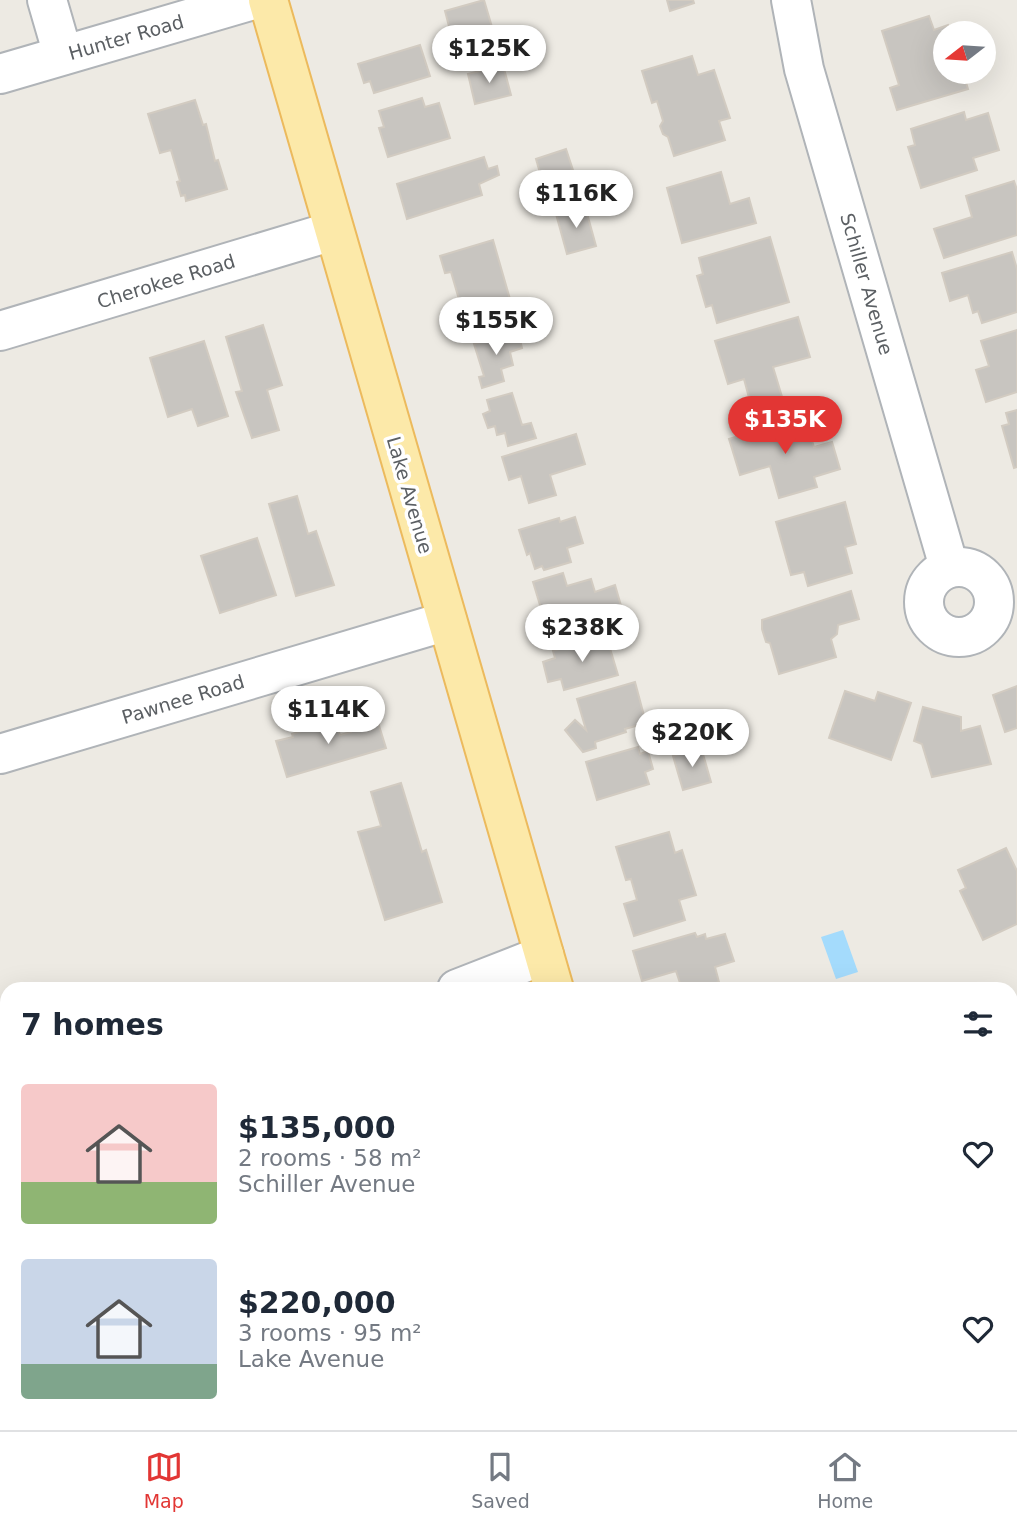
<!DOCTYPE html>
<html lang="en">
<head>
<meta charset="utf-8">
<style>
  :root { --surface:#fff; --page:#f2f2f3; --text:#1f2937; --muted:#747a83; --line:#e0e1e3; --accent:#e23634 }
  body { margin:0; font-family:"DejaVu Sans",sans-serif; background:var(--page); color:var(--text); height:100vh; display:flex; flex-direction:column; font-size:26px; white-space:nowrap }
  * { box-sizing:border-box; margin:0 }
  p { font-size:23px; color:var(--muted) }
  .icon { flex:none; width:38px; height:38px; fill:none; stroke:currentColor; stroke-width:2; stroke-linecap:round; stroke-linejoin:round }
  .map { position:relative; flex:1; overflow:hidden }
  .drawer { position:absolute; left:0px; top:982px; width:1018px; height:450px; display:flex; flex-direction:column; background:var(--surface); border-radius:21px 21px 0 0; box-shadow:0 7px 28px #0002 }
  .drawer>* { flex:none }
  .needle { width:46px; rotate:253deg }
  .tools { position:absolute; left:933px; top:21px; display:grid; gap:14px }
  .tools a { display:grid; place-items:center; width:63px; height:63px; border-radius:50%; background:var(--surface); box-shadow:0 7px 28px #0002; font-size:35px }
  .price { position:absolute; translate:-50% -60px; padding:0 16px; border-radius:24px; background:#fff; color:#222; font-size:23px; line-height:46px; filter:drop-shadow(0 2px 4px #0008) }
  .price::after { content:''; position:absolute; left:50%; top:42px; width:21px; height:16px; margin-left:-10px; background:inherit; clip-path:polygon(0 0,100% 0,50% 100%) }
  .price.current { background:var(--accent); color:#fff }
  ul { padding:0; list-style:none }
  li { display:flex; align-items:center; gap:21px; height:175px; padding:0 21px }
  li span { display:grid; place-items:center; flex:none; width:196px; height:140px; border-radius:7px; color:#555 }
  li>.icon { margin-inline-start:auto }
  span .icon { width:84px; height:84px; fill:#fffc; stroke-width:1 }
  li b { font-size:30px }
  h2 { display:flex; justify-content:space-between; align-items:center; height:84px; padding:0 21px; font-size:30px }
  .tabs { display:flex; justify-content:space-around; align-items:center; height:98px; border-top:2px solid var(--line); background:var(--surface); font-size:19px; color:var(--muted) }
  .tabs a { display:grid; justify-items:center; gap:4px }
  .tabs .current { color:var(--accent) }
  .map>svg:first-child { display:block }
  .water { fill:#a4dbfc }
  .building { fill:#c8c5c0; stroke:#d2cbc1; stroke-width:2 }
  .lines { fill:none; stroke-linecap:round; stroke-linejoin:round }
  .minor-casing { stroke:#b0b4b8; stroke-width:42 }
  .major-casing { stroke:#ecba5d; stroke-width:42 }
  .minor { stroke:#fff; stroke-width:38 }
  .major { stroke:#fce9a9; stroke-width:38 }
  .labels { text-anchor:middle; stroke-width:7; stroke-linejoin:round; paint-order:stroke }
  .street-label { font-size:19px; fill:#5b5f63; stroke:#fff }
</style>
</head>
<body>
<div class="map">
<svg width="1017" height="1430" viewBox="0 0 1017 1430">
  <rect width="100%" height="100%" fill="#edeae3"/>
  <path class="water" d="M843,930L858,972L836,979L821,937Z"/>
  <g class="building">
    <path d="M484,0L492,27L452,38L445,11Z"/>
    <path d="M667,0H693L694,3L670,11Z"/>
    <path d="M929,16L934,30L948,25L951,33H945V72H963L968,89L897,110L890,88L899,85L882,31Z"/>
    <path d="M420,45L430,76L374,93L370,81L364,83L358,64Z"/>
    <path d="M692,56L698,75L714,70L730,118L719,121L725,140L674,156L668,137L663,134L660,126L663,121L657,101L652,103L642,71Z"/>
    <path d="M503,65L511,95L475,104L468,74Z"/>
    <path d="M422,98L425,107L439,103L450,138L388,157L379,128L384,127L379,111Z"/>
    <path d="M195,100L203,125L206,124L215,161L218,160L227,189L186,201L185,195L181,196L177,182L180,181L171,150L160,153L148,114Z"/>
    <path d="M964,112L966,120L988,113L999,150L973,158L977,170L921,188L908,147L915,145L911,129Z"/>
    <path d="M566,149L573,170L542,180L536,159Z"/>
    <path d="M484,157L488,169L497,166L499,175L479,184L482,195L407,219L397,184Z"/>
    <path d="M721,172L730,204L749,198L756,223L682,243L667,188Z"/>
    <path d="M1014,181L1017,190V235L944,258L934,229L972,217L966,196Z"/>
    <path d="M585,206L596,246L567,254L556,214Z"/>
    <path d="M770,237L789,302L717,323L712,305L706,307L697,276L703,274L699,258Z"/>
    <path d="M493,240L514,313L467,327L451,272L445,273L440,256Z"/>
    <path d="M1012,252L1017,269V312L982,323L978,311L973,313L968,295L950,301L942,273Z"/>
    <path d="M798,317L810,357L773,367L783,400L752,409L744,379L728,384L715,341Z"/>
    <path d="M263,325L282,385L267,390L279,430L252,438L236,392L242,391L226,337Z"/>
    <path d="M1017,330V392L986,402L976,370L989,366L981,341Z"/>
    <path d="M518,331L522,348L510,352L513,365L501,369L504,381L482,388L479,377L484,376L474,344Z"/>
    <path d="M204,341L228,416L198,426L192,409L168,417L150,358Z"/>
    <path d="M512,393L522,425L531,423L536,438L508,446L505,433L497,435L495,426L488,428L483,414L490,411L487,400Z"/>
    <path d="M1017,410V467L1014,468L1002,426L1009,424L1006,413Z"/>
    <path d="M804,416L814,447L832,442L840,469L814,477L817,487L779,498L770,466L740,475L729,439Z"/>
    <path d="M576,434L585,464L550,475L556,495L529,503L521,476L509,480L502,457Z"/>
    <path d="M297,496L308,534L316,531L334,585L296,596L269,504Z"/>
    <path d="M845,502L856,544L845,547L852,573L808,586L804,572L791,575L776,522Z"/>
    <path d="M575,517L583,543L567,548L571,562L544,570L542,566L535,569L530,553L527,555L519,530L559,518L560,522Z"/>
    <path d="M257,538L276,595L220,613L201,556Z"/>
    <path d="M563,573L567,586L591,579L595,592L615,585L622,609L541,633L535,617L543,615L533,582Z"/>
    <path d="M851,591L859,619L838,625L837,634L831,639L836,657L779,674L770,643L766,642L762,629V620Z"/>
    <path d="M606,635L618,675L564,690L561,679L548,682L543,662L555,658L553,651Z"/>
    <path d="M635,682L646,723L625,729L626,732L595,742L596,748L583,752L565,730L575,720L586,730L577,699Z"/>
    <path d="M1017,686V728L1005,732L993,695Z"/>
    <path d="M845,691L875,701L878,692L911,703L891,760L829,738Z"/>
    <path d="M923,707L961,717V731L980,726L991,764L932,777L922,744L914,741Z"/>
    <path d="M377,719L386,748L287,777L276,741L293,737L292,734L335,721L340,735L351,732L350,727Z"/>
    <path d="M638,747L640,754L648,751L653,769L645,772L649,784L597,800L586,762Z"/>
    <path d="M701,747L711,782L683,790L673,756Z"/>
    <path d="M401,783L422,852L426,850L442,902L385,920L358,832L381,826L371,792Z"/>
    <path d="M669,832L675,853L682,850L696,895L679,900L685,920L634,936L624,904L637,900L631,879L626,880L616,847Z"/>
    <path d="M1006,848L1017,871V924L983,940L960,891L966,888L958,870Z"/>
    <path d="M695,933L697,937L705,934L706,939L725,934L734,961L715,967L719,982L697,989H682L676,971L642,981L633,951Z"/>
    <path d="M761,1424H818L790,1430H762Z"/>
    <path d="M852,1424H911L913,1430H853Z"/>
  </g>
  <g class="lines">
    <g class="minor-casing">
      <g id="minor">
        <path d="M47,0L63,55"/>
        <path d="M791,0L804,69L949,567"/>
        <path d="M0,74L253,0"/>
        <path d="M0,331L333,231"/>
        <circle cx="959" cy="602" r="35"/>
        <path d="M0,754L447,621"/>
        <path d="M457,989L544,955"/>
        <path d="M1012,1055L1017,1050"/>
        <path d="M0,1324L7,1318"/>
        <path d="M547,1430L554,1424"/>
      </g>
    </g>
    <g class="major-casing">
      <g id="major">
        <path d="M268,0L554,989"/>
        <path d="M681,1424L683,1430"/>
      </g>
    </g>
    <use href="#minor" class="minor"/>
    <use href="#major" class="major"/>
  </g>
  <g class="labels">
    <g class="street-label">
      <text transform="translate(126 37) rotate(-16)" y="7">Hunter Road</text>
      <text transform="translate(166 281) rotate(-17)" y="7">Cherokee Road</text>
      <text transform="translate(867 284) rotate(74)" y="7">Schiller Avenue</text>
      <text transform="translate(410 495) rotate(74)" y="7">Lake Avenue</text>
      <text transform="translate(183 699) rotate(-17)" y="7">Pawnee Road</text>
    </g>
  </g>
</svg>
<div class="tools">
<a><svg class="needle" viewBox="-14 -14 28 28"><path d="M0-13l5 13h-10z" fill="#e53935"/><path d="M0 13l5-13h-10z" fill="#747a83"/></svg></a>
</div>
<b class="price" style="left:489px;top:85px">$125K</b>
<b class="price" style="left:576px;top:230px">$116K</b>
<b class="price" style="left:496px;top:357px">$155K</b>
<b class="price current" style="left:785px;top:456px">$135K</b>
<b class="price" style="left:582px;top:664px">$238K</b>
<b class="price" style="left:328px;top:746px">$114K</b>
<b class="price" style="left:692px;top:769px">$220K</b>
<section class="drawer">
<h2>7 homes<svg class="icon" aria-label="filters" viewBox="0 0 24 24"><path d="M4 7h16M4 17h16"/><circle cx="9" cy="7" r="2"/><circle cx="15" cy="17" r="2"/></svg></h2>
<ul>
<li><span style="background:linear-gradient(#f6c9c9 70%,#8fb573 0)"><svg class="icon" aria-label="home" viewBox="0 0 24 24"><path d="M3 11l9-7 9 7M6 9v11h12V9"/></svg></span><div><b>$135,000</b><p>2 rooms · 58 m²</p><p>Schiller Avenue</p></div><svg class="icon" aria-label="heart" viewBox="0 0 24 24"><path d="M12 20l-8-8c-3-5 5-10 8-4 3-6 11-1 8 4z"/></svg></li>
<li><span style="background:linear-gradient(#c9d6e8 75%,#7fa58c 0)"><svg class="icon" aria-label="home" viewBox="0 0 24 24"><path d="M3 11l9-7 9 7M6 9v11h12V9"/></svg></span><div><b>$220,000</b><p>3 rooms · 95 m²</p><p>Lake Avenue</p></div><svg class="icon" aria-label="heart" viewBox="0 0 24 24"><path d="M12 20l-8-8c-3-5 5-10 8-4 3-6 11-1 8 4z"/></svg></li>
</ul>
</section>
</div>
<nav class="tabs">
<a class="current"><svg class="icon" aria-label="map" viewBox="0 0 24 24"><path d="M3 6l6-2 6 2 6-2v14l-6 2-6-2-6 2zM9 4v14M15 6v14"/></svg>Map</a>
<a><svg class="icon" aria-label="saved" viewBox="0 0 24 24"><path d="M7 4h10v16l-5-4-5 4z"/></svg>Saved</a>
<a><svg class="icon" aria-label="home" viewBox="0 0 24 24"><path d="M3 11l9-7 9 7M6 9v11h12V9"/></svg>Home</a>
</nav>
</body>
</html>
